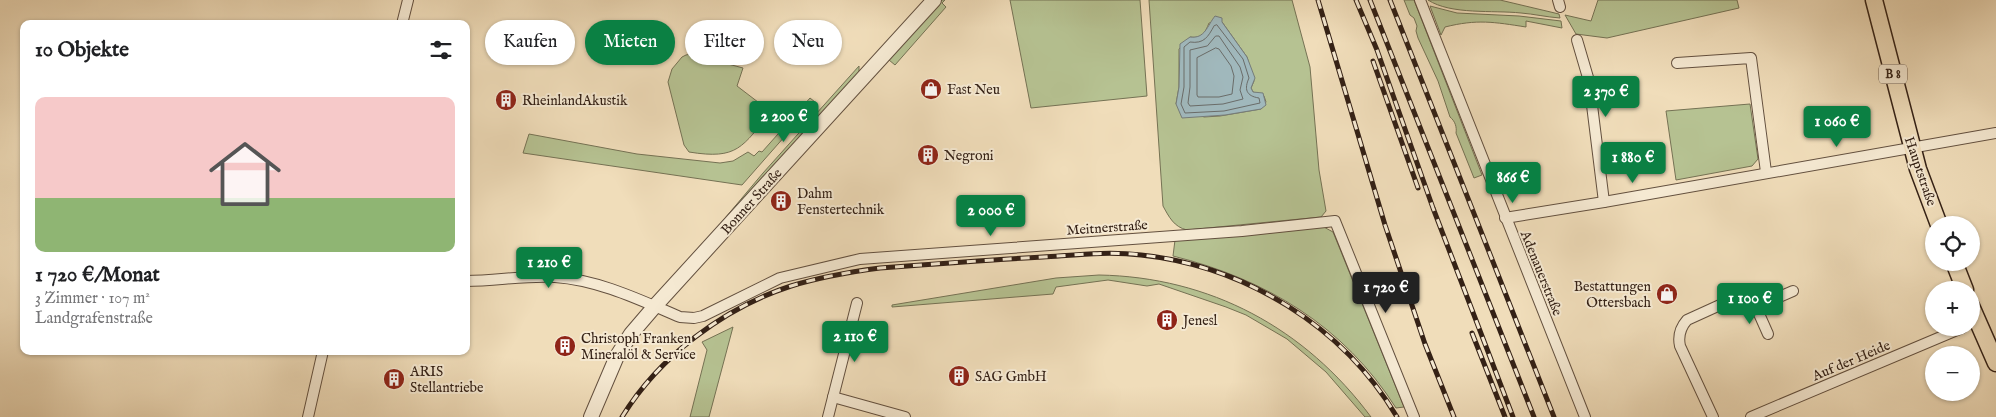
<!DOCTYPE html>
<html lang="de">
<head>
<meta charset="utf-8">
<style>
  :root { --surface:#fff; --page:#f2f2f2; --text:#202124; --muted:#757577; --line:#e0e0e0; --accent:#0b8043 }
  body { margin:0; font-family:"IM FELL English",serif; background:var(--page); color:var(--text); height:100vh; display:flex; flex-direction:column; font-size:19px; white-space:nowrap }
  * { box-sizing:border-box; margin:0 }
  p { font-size:16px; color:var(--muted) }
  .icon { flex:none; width:28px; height:28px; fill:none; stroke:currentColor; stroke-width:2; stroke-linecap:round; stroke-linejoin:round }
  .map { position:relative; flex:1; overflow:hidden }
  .details { position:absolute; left:20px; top:20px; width:450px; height:335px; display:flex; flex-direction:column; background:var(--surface); border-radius:10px; box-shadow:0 1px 4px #0004 }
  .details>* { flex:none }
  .banner { position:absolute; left:485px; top:20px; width:475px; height:45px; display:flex; gap:10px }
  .fabs { position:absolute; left:1925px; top:216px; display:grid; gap:10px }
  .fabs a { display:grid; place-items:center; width:55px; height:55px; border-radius:50%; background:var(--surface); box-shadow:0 1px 4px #0004; font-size:25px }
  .price { position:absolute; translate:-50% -42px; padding:0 11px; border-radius:5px; background:var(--accent); color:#fff; font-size:16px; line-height:32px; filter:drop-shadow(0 1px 2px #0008) }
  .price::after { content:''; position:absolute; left:50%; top:30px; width:15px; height:11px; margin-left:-8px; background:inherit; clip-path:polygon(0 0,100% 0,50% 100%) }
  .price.selected { background:#222; color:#fff }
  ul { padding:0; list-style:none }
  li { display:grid; align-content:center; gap:10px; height:265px; padding:0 15px }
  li+li { border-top:1px solid var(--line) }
  li span { display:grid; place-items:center; height:155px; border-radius:10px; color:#555 }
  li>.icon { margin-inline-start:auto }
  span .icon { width:90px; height:90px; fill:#fffc; stroke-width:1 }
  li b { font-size:21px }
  h2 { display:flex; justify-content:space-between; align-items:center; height:60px; padding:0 15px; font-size:21px }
  .pill { padding:0 18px; border-radius:22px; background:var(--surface); box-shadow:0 1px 4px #0004; font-size:18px; line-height:45px }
  .pill.selected { background:var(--accent); color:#fff }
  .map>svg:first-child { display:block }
  .green { fill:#b6c292; stroke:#757254; fill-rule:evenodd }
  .water { fill:#a0b8bc; stroke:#757c7a }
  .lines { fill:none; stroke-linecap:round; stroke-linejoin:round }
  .shore { stroke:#6a6c69; stroke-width:1 }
  .minor-casing { stroke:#63503f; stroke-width:12 }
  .tertiary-casing { stroke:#63503f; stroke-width:16 }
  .primary-casing { stroke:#342116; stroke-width:19 }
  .minor { stroke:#f5e9d2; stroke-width:10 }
  .tertiary { stroke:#f5e9d2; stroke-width:14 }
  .primary { stroke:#f0ddba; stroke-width:16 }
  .rail-casing { stroke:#342116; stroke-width:5 }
  .rail { stroke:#f5e9d2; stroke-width:3; stroke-dasharray:9; stroke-linecap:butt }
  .labels { text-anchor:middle; stroke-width:4; stroke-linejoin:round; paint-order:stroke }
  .shield { fill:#f5e9d2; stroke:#6e5d4e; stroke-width:1 }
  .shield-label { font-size:12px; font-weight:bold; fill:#342116 }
  .poi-label { font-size:14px; fill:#342116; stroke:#f5e9d2; text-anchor:start }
  .street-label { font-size:14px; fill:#342116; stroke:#f5e9d2 }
</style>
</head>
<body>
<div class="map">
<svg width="1996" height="417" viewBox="0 0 1996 417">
  <rect width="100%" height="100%" fill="#f0ddba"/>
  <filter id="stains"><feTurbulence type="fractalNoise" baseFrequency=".004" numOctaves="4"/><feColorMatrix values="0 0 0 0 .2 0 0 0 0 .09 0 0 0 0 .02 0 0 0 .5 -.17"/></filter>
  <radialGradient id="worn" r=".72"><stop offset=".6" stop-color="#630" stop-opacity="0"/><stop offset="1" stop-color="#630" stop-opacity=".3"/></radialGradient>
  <g class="green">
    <path d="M941,0H945L942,3L946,7L895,65L889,60Z"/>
    <path d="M1010,0H1140L1147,96L1031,108Z"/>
    <path d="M1149,0H1292L1310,67L1319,170L1326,211L1321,217L1187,230C1174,227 1169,217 1163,206ZM1222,22L1247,57L1254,81L1251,88L1253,92L1264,96L1266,102L1261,109L1220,116L1204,117L1176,104L1179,87V49L1190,37C1202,39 1205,33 1209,23Z"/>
    <path d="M1404,0H1414L1482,175L1474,178L1456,133C1457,127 1455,121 1450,117L1438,81L1418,38L1416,31L1417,26L1414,18L1410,15Z"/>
    <path d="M1428,0H1500L1559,14L1560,18C1546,17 1534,14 1521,13C1493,10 1451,15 1428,0Z"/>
    <path d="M1598,0H1737L1739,8L1607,38L1576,34L1565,15L1591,21Z"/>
    <path d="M1430,6L1457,13L1519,16L1561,21L1562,28L1526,21V27C1494,22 1477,19 1445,27L1441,35Z"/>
    <path d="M691,54L743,68L737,86L771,112C742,147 738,160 689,152L684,145L668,82L672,69L682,57L686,55Z"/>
    <path d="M859,66V73L715,230L763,173Z"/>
    <path d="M810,98L815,102L742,185L523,153L529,134L637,154L720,163L733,161L748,152L754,156L759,151L762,152Z"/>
    <path d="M1750,104L1758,159L1752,166L1676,180L1666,111Z"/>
    <path d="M1322,226L1333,232L1404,407L1396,408C1344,326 1266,279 1173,256L1175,240Z"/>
    <path d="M1099,275C1210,277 1305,328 1371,417H1365L1326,372L1287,339L1246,315L1226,307L1159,284L1147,286L1108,280L1056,287L1053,294L892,307V305L1056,278Z"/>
    <path d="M733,327L709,417H690L707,350L702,342Z"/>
  </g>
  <path class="water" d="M1215,16L1222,18V22L1247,57L1255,78L1251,88L1253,92L1263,93L1266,105L1261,109L1225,115L1182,118L1176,104L1179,87L1180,44L1190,37C1205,39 1207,26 1215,16Z"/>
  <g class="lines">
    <g class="shore">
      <path d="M1217,25L1243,59L1249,78C1244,89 1246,96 1259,98L1260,103L1224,111L1185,113L1181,104L1184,87V47L1190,42C1204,44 1208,37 1214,26Z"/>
      <path d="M1216,36H1219L1240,67L1243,77L1240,90L1243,99L1223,104L1190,106L1188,103L1190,87V50L1207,46Z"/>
      <path d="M1216,48L1219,49L1231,66L1234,76L1232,94L1219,97H1198L1197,95V58Z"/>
    </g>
    <g class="minor-casing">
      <g id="minor">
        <path d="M1420,0L1585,417"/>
        <path d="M1558,0L1560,7"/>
        <path d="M402,24L408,0"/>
        <path d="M1577,40L1589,81L1604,202"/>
        <path d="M1677,63L1751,58L1766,172"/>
        <path d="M1505,218L1604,202L1996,133"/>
        <path d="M466,281C496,281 526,275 555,277C599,280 640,300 680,317L694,318L703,316L780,278L860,259L1242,231L1335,221L1414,417"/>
        <path d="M1756,307L1768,334"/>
        <path d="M833,397L905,417"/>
        <path d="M308,417L323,351"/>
        <path d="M828,417L857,303"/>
        <path d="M1713,417L1680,346C1678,337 1680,328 1687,320L1720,305L1756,307L1793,291"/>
        <path d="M1751,417L1962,328"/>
      </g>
    </g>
    <g class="tertiary-casing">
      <path id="tertiary" d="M591,417L617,356L631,334L655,306L934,0"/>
    </g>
    <g class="primary-casing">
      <g id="primary">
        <path d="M1874,0L1918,169L1939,225"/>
        <path d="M1954,262L1965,290"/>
        <path d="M1971,306L1996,363"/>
      </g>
    </g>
    <use href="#minor" class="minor"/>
    <use href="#tertiary" class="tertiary"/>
    <use href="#primary" class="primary"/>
    <g class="rail-casing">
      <g id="rail">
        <path d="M1318,0L1385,225L1425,344L1454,417"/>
        <path d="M1356,0L1377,50L1433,208L1513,417"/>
        <path d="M1370,0L1534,417"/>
        <path d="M1390,0L1554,417"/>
        <path d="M1373,61L1418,188"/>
        <path d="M1472,333L1505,417"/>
        <path d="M622,417C659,357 723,308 791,286C820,277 850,272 880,268C934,264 988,260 1043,257C1075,255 1108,251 1141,255C1245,266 1343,326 1397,417"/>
      </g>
    </g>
    <use href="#rail" class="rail"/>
  </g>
  <defs>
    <g id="shop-disc" transform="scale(1.125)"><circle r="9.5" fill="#8f2418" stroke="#f5e9d2"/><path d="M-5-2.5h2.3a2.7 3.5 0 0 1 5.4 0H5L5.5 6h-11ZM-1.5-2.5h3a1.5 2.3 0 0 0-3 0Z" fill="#fff"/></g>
    <g id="building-disc" transform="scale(1.125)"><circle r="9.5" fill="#8f2418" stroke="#f5e9d2"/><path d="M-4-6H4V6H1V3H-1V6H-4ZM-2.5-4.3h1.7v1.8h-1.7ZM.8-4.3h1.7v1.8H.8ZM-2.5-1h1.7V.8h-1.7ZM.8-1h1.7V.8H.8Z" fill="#fff"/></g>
  </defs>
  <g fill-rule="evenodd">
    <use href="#shop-disc" x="931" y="89"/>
    <use href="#building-disc" x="506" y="100"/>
    <use href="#building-disc" x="928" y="155"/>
    <use href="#building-disc" x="781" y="201"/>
    <use href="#shop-disc" x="1667" y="294"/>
    <use href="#building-disc" x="1167" y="320"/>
    <use href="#building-disc" x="565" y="346"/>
    <use href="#building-disc" x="959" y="376"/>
    <use href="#building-disc" x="394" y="379"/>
  </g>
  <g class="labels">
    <rect class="shield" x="1879" y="64.5" width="28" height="19" rx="4"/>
    <g class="shield-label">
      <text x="1893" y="78">B 8</text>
    </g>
    <g class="poi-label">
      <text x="947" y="94">Fast Neu</text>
      <text x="522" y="105">RheinlandAkustik</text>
      <text x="944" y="160">Negroni</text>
      <text x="797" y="198">Dahm<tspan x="797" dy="16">Fenstertechnik</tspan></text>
      <text x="1651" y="291" text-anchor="end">Bestattungen<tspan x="1651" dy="16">Ottersbach</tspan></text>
      <text x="1183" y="325">Jenesl</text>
      <text x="581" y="343">Christoph Franken<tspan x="581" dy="16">Mineralöl &amp; Service</tspan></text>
      <text x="410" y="376">ARIS<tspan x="410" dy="16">Stellantriebe</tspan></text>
      <text x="975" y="381">SAG GmbH</text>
    </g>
    <g class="street-label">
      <text transform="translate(1921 171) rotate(71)" y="5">Hauptstraße</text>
      <text transform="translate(751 201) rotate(-48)" y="5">Bonner Straße</text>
      <text transform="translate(1107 227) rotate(-4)" y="5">Meitnerstraße</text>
      <text transform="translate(1542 273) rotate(68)" y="5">Adenauerstraße</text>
      <text transform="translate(1851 360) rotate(-23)" y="5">Auf der Heide</text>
    </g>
  </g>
  <rect width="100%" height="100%" filter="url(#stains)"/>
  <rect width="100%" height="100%" fill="url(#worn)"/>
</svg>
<div class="fabs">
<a><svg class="icon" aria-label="locate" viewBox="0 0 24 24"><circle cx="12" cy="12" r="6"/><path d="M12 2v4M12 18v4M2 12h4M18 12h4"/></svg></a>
<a>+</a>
<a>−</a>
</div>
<b class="price" style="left:1606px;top:118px">2 370 €</b>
<b class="price" style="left:784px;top:143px">2 200 €</b>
<b class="price" style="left:1837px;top:148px">1 060 €</b>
<b class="price" style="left:1633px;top:184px">1 880 €</b>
<b class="price" style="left:1513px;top:204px">866 €</b>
<b class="price" style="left:991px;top:237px">2 000 €</b>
<b class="price" style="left:549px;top:289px">1 210 €</b>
<b class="price selected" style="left:1386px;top:314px">1 720 €</b>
<b class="price" style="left:1750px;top:325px">1 100 €</b>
<b class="price" style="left:855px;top:363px">2 110 €</b>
<div class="banner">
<a class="pill">Kaufen</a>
<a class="pill selected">Mieten</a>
<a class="pill">Filter</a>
<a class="pill">Neu</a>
</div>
<section class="details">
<h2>10 Objekte<svg class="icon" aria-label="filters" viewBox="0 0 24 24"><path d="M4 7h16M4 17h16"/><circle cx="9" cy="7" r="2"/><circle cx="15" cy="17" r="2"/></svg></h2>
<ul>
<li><span style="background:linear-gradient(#f6c9c9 65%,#8fb573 0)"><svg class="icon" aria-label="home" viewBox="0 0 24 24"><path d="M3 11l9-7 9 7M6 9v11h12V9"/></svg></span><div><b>1 720 €/Monat</b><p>3 Zimmer · 107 m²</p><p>Landgrafenstraße</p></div></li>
</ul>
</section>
</div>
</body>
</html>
